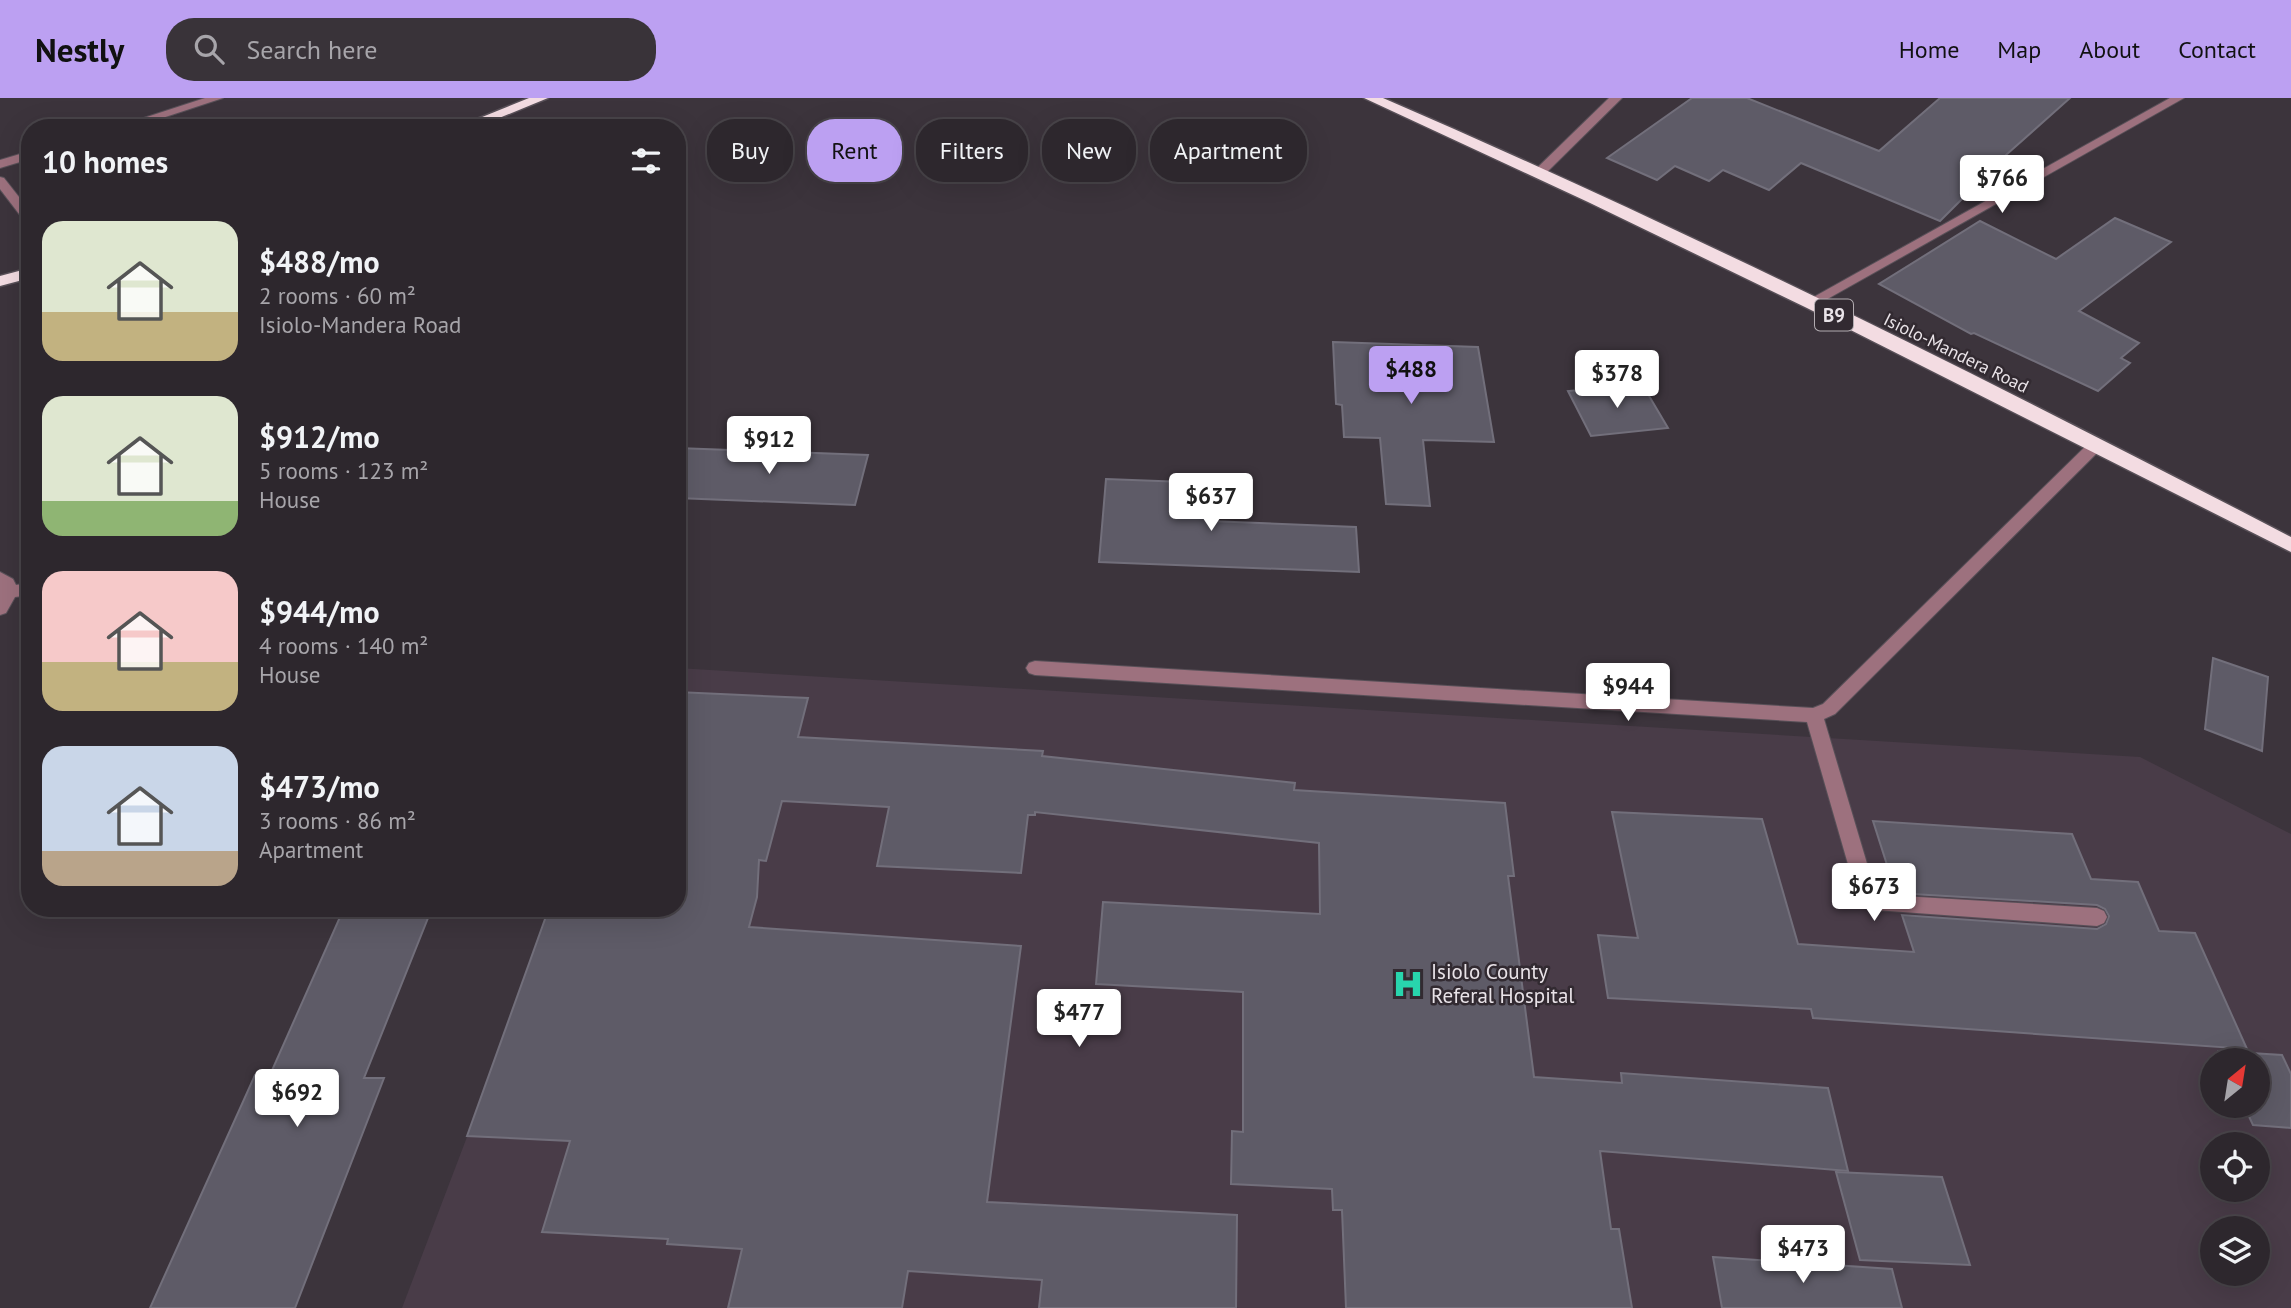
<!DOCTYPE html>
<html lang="en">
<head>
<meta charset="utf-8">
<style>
  :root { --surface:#2d272d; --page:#393339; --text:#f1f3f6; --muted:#a7a5aa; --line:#484449; --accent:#bca0f2 }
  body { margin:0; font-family:"PT Sans",sans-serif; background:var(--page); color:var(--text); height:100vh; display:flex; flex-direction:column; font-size:26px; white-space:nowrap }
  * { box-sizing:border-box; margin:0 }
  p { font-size:23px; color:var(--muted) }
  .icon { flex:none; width:38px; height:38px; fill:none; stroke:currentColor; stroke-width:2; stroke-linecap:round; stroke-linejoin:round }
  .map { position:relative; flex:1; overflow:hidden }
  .panel { position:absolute; left:21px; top:21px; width:665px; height:798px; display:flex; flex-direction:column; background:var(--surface); border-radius:28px; box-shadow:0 7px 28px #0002,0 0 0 2px var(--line) }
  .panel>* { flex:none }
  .hud { position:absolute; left:707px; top:21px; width:665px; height:63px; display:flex; gap:14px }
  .needle { width:46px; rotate:30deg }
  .tools { position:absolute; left:2200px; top:950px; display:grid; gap:14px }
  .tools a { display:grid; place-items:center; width:70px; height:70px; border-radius:50%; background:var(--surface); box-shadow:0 7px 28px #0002,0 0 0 2px var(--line); font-size:35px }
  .price { position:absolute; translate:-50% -60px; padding:0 16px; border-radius:7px; background:#fff; color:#222; font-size:23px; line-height:46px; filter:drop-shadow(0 2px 4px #0008) }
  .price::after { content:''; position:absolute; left:50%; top:42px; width:21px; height:16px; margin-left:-10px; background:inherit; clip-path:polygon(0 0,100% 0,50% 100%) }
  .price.selected { background:var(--accent); color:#111 }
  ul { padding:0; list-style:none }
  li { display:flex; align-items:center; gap:21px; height:175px; padding:0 21px }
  li span { display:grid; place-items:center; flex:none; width:196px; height:140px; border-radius:21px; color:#555 }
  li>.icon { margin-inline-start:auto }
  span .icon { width:84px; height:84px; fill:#fffc; stroke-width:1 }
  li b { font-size:30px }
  h2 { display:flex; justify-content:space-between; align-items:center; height:84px; padding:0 21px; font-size:30px }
  .tag { padding:0 24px; border-radius:28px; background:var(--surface); box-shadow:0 7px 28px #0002,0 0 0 2px var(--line); font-size:24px; line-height:63px }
  .tag.selected { background:var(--accent); color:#111 }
  header { display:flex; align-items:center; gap:42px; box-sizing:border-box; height:98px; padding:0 35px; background:var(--accent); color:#111 }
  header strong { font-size:33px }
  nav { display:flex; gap:38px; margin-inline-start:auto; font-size:24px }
  .search { width:490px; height:63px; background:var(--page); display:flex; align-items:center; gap:18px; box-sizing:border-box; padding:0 24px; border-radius:28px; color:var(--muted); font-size:26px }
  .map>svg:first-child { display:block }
  .built { fill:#493c48; fill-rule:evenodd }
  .building { fill:#5e5b67; stroke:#726f7b; stroke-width:2 }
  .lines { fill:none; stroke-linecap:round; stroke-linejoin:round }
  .minor-casing { stroke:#585058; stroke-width:2 }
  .highway-casing { stroke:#585058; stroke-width:3 }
  .minor { fill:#9d717e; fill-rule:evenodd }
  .highway { fill:#f3dce2; fill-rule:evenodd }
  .labels { text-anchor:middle; stroke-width:5; stroke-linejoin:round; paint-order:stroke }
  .far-street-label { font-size:18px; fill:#e9e3e8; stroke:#322a31 }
  .shield { fill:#322a31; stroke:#b2acb1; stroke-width:2 }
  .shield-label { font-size:19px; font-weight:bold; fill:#e9e3e8 }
  .poi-label { font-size:21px; fill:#e9e3e8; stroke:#322a31; text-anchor:start }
</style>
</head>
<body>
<header>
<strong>Nestly</strong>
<div class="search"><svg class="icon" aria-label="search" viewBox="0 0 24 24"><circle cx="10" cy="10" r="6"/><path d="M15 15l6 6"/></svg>Search here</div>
<nav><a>Home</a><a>Map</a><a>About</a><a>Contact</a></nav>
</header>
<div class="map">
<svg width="2291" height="1210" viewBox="0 0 2291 1210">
  <rect width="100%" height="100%" fill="#3c343c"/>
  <path class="built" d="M677,570L2140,659L2291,736V1210H402L554,810H677ZM2212,962H2258V1008H2212ZM2212,1046H2258V1092H2212ZM2212,1130H2258V1176H2212Z"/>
  <g class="building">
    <path d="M1692,0H1747L1879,53L1940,0H2070L2006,57L1940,123L1801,65L1769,92L1723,72L1709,83L1675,68L1657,82L1607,60Z"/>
    <path d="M2115,120L2171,144L2079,213L2139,245L2121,260L2130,265L2098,293L1974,235L1971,236L1879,186L1980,123L2056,161Z"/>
    <path d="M1333,244L1478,249L1494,344L1423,342L1430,408L1386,406L1380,340L1344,339L1342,307L1336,306Z"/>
    <path d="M1642,286L1668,330L1591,338L1568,293Z"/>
    <path d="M677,350L868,357L855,407L677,400Z"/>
    <path d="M1106,381L1210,385V423L1356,429L1359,474L1099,464Z"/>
    <path d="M2213,560L2268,579L2262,653L2205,631Z"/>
    <path d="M677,594L808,600L798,639L1043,653L1042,658L1295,685L1294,692L1505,705L1514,778H1508L1534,979L1622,985L1621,975L1828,990L1848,1073L1600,1053L1611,1131H1619L1632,1210H1346L1342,1112H1333L1332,1091L1231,1086L1232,1033L1243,1034V894L1096,886L1103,804L1320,816L1319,745L1035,714V717H1028L1021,775L877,768L889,709L782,703L766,763L759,762L757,799L749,829L1021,848L987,1104L1237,1117L1236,1210H1039L1042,1182L908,1173L902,1210H728L742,1151L667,1146L668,1141L542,1134L570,1043L467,1038L549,810H677Z"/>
    <path d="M1612,714L1762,721L1798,846L1914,854L1902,817L2097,831L2106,826L2109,818L2105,811L2097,807L1896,795L1873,723L2072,736L2091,781L2138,784L2159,833L2195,835L2247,951L1813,920L1811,911L1608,900L1598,837L1638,840Z"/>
    <path d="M344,810H432L364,980H384L295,1210H150L255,977H270Z"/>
    <path d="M2219,953L2282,957L2291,976V1030L2253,1027L2244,1008H2258V962H2224Z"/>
    <path d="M1836,1074L1942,1079L1970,1167L1860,1162Z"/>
    <path d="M1713,1159L1892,1171L1902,1210H1722Z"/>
  </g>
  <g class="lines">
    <g class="minor-casing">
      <g id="minor">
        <path d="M205,0H223L132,30H113Z"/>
        <path d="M1609,0H1622L1544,77H1536V71Z"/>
        <path d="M2170,0H2184L1815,208H1805L1803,205Z"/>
        <path d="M30,53V61L0,70V62Z"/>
        <path d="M0,79L4,80L30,113V126L26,125L0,91Z"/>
        <path d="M2098,340L2105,345L2103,349L1835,616L1824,621L1874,789L1886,797L2097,810L2104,813L2107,819L2104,825L2097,828L1875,812L1859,800L1856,794L1807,624L1035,577L1029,575L1026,570L1029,565L1035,563L1813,610L1823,606L2093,341Z"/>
        <path d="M0,474L13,481L16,487L30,485V497L15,499L6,515L0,517Z"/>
      </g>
    </g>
    <g class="highway-casing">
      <g id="highway">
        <path d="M529,0H548L475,30H455Z"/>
        <path d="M1364,0H1383C1691,133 1993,284 2291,439V454L1807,210L1588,104Z"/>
        <path d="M30,170V180L0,188V178Z"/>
      </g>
    </g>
    <use href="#minor" class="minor"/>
    <use href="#highway" class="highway"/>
  </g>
  <defs>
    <g id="hospital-bare" transform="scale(2.415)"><path d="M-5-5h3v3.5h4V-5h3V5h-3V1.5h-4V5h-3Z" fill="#28d5ad" stroke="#322a31" stroke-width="2.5" paint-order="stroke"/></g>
  </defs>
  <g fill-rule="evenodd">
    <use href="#hospital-bare" x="1408" y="886"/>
  </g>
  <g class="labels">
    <g class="far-street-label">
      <text transform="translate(1956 255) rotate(26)" y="6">Isiolo-Mandera Road</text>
    </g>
    <rect class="shield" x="1815" y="201.5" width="38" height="31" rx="5"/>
    <g class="shield-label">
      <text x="1834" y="224">B9</text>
    </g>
    <g class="poi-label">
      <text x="1431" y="881">Isiolo County<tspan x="1431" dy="24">Referal Hospital</tspan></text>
    </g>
  </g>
</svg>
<div class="tools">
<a><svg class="needle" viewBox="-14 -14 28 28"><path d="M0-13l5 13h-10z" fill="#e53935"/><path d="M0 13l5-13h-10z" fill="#a7a5aa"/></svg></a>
<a><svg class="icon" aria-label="locate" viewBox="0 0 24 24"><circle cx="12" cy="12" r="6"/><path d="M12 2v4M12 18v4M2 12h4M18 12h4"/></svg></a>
<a><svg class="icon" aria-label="layers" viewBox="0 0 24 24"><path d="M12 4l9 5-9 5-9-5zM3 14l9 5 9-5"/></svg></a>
</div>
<b class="price" style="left:2002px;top:117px">$766</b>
<b class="price selected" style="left:1411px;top:308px">$488</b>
<b class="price" style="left:1617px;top:312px">$378</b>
<b class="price" style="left:769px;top:378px">$912</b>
<b class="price" style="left:1211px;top:435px">$637</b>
<b class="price" style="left:1628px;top:625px">$944</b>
<b class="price" style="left:1874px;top:825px">$673</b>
<b class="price" style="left:1079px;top:951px">$477</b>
<b class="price" style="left:297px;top:1031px">$692</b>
<b class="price" style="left:1803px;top:1187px">$473</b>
<div class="hud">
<a class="tag">Buy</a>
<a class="tag selected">Rent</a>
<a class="tag">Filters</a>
<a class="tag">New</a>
<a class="tag">Apartment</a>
</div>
<section class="panel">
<h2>10 homes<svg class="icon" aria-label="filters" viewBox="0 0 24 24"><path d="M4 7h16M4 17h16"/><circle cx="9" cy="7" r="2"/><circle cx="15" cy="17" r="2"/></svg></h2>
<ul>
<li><span style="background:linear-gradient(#dfe7d0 65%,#c2b280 0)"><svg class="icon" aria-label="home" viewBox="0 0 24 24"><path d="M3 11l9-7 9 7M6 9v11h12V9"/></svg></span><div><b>$488/mo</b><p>2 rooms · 60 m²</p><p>Isiolo-Mandera Road</p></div></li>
<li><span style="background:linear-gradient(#dfe7d0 75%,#8fb573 0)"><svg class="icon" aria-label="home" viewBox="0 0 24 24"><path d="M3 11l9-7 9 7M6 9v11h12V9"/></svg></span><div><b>$912/mo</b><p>5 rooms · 123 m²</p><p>House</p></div></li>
<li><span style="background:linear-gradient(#f6c9c9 65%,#c2b280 0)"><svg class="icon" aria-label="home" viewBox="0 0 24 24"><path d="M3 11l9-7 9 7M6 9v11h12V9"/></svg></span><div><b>$944/mo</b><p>4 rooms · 140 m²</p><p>House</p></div></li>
<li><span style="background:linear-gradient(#c9d6e8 75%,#b9a48a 0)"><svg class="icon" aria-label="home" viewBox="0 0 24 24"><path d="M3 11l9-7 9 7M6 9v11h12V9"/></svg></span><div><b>$473/mo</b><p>3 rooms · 86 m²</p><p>Apartment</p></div></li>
</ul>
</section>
</div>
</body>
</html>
